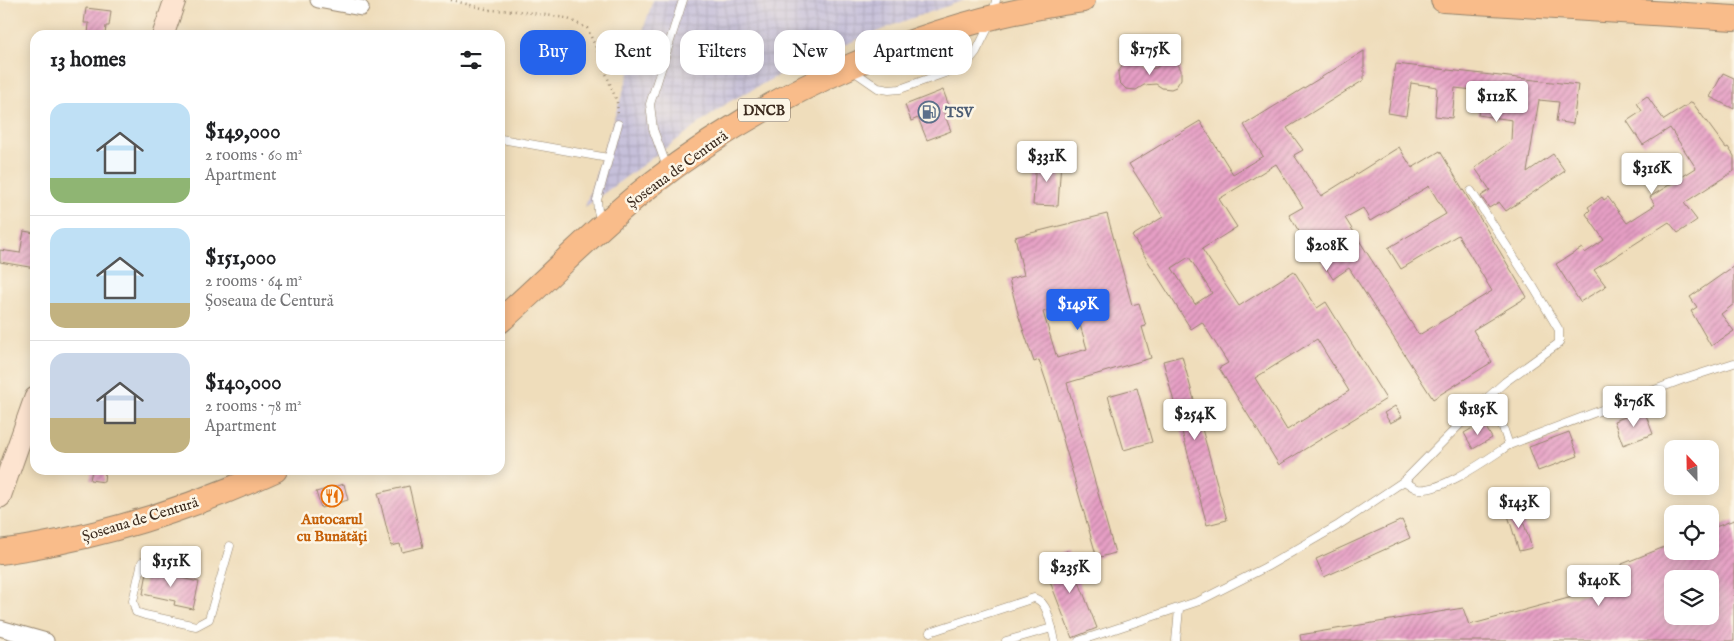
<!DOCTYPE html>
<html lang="en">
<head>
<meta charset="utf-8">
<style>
  :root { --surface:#fff; --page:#f6f6f6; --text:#202124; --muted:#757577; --line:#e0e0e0; --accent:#2563eb }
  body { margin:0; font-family:"IM FELL English",serif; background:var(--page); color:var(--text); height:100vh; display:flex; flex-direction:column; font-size:19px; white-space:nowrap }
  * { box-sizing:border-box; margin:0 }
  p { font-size:16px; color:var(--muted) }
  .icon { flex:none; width:28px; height:28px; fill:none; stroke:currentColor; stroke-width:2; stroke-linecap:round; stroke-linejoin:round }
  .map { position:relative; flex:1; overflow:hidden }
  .drawer { position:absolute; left:30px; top:30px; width:475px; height:445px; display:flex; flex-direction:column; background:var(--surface); border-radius:15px; box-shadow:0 2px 12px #0003 }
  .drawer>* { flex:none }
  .banner { position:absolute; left:520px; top:30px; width:475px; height:45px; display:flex; gap:10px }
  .needle { width:32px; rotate:338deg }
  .tools { position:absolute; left:1664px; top:440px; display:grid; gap:10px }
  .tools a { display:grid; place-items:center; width:55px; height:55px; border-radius:10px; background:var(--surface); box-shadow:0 2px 12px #0003; font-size:25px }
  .price { position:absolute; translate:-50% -42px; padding:0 11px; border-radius:5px; background:#fff; color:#222; font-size:16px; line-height:32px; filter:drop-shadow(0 1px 2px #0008) }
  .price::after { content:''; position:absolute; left:50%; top:30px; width:15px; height:11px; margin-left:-8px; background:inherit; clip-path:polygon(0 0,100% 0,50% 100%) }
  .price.on { background:var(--accent); color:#fff }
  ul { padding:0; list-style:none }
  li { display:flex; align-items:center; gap:15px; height:125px; padding:0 20px }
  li+li { border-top:1px solid var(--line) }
  li span { display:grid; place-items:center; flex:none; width:140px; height:100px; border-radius:15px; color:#555 }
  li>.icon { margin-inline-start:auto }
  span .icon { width:60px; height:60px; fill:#fffc; stroke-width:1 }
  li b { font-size:21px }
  h2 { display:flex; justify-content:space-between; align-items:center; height:60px; padding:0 20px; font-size:21px }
  .chip { padding:0 18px; border-radius:15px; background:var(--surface); box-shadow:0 2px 12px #0003; font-size:18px; line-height:45px }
  .chip.on { background:var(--accent); color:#fff }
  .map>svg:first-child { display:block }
  .industrial { fill:url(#industrial-grid) }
  .building { fill:url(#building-hatch); fill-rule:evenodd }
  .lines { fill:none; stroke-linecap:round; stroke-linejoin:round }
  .lane-casing { stroke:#95846c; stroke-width:9 }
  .street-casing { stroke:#95846c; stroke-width:17 }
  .secondary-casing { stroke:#95846c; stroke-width:23 }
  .primary-casing { stroke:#95846c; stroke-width:26 }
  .path { stroke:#95846c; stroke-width:2.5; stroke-dasharray:1 4; stroke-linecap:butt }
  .lane { stroke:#fff; stroke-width:8 }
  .street { stroke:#fff; stroke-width:15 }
  .secondary { stroke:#fde4d0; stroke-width:21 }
  .primary { stroke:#f9bc8a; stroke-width:24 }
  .labels { text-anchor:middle; stroke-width:5; stroke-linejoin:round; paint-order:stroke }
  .shield { fill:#fcf5e5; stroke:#75675a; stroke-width:1 }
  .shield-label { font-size:14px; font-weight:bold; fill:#3b2a1e }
  .service-label { font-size:15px; font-weight:bold; fill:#4e5e75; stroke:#fcf5e5; text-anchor:start }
  .street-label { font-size:15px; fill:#3b2a1e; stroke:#fcf5e5 }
  .food-label { font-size:15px; font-weight:bold; fill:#c56008; stroke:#fcf5e5 }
</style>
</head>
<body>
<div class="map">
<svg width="1734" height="641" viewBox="0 0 1734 641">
  <defs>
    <pattern id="industrial-grid" width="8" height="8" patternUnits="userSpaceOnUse" patternTransform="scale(1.25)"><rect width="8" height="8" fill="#c6c0da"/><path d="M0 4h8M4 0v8" fill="none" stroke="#aba5bb"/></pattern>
    <pattern id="building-hatch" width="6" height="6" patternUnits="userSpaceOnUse" patternTransform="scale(1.25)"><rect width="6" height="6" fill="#e69fc5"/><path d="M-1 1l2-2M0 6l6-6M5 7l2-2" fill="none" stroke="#bc829f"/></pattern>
  </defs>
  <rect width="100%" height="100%" fill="#fcf5e5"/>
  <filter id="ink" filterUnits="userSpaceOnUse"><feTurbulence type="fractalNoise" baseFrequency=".02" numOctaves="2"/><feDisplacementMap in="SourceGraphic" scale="10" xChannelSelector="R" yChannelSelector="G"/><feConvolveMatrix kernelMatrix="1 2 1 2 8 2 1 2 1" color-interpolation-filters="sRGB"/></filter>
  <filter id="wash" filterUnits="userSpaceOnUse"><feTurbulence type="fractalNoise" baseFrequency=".0096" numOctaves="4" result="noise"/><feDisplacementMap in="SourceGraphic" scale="20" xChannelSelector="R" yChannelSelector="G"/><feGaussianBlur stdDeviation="1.12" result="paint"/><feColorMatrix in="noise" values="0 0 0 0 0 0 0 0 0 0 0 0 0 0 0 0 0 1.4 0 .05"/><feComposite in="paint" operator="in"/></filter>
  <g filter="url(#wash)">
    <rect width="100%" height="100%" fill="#efddbb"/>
    <path class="industrial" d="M653,0H965L904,21L809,59L729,102L585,207Z"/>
    <g id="blocks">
      <g class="building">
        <path d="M86,8L111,11L109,26H106L105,35H88L89,23H84Z"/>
        <path d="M1364,51V80L1287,128L1303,150L1294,155L1321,196L1399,147L1412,168L1440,151L1527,297L1473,330L1492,362L1433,399L1349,268L1333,279L1309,241L1306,243L1289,215L1303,207L1276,164L1219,199L1237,227L1202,249L1239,306L1294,271L1317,308L1326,302L1386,399L1279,465L1219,368L1228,363L1202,322L1191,329L1132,236L1163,217L1129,164L1200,121L1233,174L1263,156L1244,125ZM1429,186L1446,214L1388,248L1401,269L1458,235L1492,291L1419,335L1345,218L1363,208L1370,221ZM1189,257L1212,293L1195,304L1172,268ZM1317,339L1349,391L1287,430L1255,378Z"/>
        <path d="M1132,61L1140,63L1147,69L1156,68L1163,62L1171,61L1179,66L1181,70V79L1176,87L1171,89L1162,88L1156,84L1144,85L1136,90L1126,89L1119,82L1118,72L1124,64Z"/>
        <path d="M1396,64L1578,85L1573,124L1556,121L1559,102L1539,100L1527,172L1553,154L1565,171L1506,211L1499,202L1489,208L1481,196L1490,190L1475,168L1511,141L1512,120L1478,115L1482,91L1455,88L1452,118L1435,116L1437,87L1411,83L1406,116L1388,113Z"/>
        <path d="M1723,73L1734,78V109L1710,97Z"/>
        <path d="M943,90L949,106L942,108L951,131L927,140L918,118L911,121L905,105Z"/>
        <path d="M1647,96L1664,120L1692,102L1726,148L1728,147L1734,156V171L1684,203L1697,220L1678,233L1669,222L1594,270L1606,286L1580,302L1556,264L1582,248L1585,253L1604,240L1586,214L1590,210L1588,207L1602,197L1604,200L1608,197L1627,223L1655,205L1650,197L1696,168L1670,128L1643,145L1627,121L1642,111L1637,103Z"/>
        <path d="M1036,159L1061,161L1058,206L1033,205Z"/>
        <path d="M1107,214L1132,305L1139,303L1146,326L1142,327L1151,358L1067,383L1115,553L1097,558L1048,387L1039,360L1034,362L1019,317L1009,279L1024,275L1015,237ZM1074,304L1087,349L1057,358L1043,312Z"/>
        <path d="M24,231L35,233V268L0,262V250L20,253Z"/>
        <path d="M1734,266V304L1721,314L1734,331L1711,346L1691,311L1697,307L1690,297Z"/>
        <path d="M1182,356L1227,520L1207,525L1163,361Z"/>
        <path d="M1137,388L1152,442L1124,450L1108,396Z"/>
        <path d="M1395,406L1402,417L1390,423L1384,413Z"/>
        <path d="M1644,410L1653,434L1623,445L1614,421Z"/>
        <path d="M1483,422L1492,438L1473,449L1464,433Z"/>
        <path d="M1569,432L1578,456L1538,471L1529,447Z"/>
        <path d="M92,470H105L104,482L90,480Z"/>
        <path d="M344,484L348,500L321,508L316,492Z"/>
        <path d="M409,486L423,547L402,552L400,544L391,546L378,493Z"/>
        <path d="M1518,506L1532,548L1519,551L1506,509Z"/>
        <path d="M1402,520L1410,538L1324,577L1316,559Z"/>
        <path d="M1734,520V641H1301L1300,635L1463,608L1469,625L1624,583L1622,564L1672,544V551H1710V529ZM1672,579H1710V616H1672Z"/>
        <path d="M1067,551L1097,628L1072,638L1042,561Z"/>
        <path d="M148,567L168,571L167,575L199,582L193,609L174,605L175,601L143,594Z"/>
      </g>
    </g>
  </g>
  <g filter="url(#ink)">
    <use href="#blocks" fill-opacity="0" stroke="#95846c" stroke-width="1"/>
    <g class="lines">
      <g class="lane-casing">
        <g id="lane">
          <path d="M993,14L996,0"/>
          <path d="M852,70L878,88L889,90L900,89L956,69L968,62L976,52L990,24"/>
          <path d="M501,139L608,158"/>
          <path d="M668,170L653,129L650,104L683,0"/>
          <path d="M601,222L598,211L597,200L618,124"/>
          <path d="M1509,445L1681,380L1734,363"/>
          <path d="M1404,481C1408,483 1413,488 1418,489C1441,493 1489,458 1509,445L1497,410L1487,398"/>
          <path d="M142,562L133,601L136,612L145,615L196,626L209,619L230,546"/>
          <path d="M930,632L1034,598C1047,602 1048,616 1052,628"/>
          <path d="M1006,641L1052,628L1055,641"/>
          <path d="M1079,641L1199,601L1266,567L1337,526L1404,481L1477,407L1505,382L1559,343V330L1534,288L1471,191"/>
          <path d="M1176,641L1179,609"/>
        </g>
      </g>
      <g class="street-casing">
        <g id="street">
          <path d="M318,0L361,8"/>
          <path d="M0,628L46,641"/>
        </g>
      </g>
      <g class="secondary-casing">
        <g id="secondary">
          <path d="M163,35L175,0"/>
          <path d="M0,497L35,398"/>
        </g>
      </g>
      <g class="primary-casing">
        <g id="primary">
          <path d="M1443,0L1734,18"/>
          <path d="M500,321C550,277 596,228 649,186C770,91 929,20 1083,0"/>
          <path d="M0,552C95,539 187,510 275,470"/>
        </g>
      </g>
      <path class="path" d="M451,0L490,10L518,11L566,18L587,28L597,50L617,102L618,116"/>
      <use href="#lane" class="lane"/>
      <use href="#street" class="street"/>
      <use href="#secondary" class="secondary"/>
      <use href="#primary" class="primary"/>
    </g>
  </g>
  <defs>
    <g id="fuel-ring" transform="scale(1.125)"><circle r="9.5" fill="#fcf5e5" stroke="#5c6f8a" stroke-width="1.5"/><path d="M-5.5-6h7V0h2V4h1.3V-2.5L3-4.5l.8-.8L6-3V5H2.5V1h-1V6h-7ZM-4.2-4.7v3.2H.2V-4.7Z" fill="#5c6f8a"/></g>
    <g id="restaurant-ring" transform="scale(1.125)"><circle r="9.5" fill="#fcf5e5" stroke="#e8710a" stroke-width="1.5"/><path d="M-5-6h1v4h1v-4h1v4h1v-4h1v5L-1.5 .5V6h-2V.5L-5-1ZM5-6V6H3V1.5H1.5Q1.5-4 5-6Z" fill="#e8710a"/></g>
  </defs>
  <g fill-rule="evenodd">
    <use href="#fuel-ring" x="929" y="112"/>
    <use href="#restaurant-ring" x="332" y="496"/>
  </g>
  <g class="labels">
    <rect class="shield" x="738" y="98.5" width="52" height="23" rx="4"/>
    <g class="shield-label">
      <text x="764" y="115">DNCB</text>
    </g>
    <g class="service-label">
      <text x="945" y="117">TSV</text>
    </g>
    <g class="street-label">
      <text transform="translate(677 169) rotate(-36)" y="5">Șoseaua de Centură</text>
      <text transform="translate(140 519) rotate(-17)" y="5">Șoseaua de Centură</text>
    </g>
    <g class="food-label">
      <text x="332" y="524">Autocarul<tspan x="332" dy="17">cu Bunătăți</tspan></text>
    </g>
  </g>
</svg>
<div class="tools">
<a><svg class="needle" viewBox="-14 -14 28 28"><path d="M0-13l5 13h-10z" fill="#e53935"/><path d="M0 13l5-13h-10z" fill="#757577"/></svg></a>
<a><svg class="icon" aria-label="locate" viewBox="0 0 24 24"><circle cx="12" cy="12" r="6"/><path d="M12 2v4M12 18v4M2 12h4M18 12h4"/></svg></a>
<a><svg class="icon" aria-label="layers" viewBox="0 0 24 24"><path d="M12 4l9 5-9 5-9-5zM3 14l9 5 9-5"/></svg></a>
</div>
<b class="price" style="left:1150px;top:76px">$175K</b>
<b class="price" style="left:1497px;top:123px">$112K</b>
<b class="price" style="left:1047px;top:183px">$331K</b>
<b class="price" style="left:1652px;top:195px">$316K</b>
<b class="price" style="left:1327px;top:272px">$208K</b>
<b class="price on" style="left:1078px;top:331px">$149K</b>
<b class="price" style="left:1634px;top:428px">$176K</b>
<b class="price" style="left:1478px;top:436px">$185K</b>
<b class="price" style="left:1195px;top:441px">$254K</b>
<b class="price" style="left:1519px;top:529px">$143K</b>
<b class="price" style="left:171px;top:588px">$151K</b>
<b class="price" style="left:1070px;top:594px">$235K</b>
<b class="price" style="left:1599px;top:607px">$140K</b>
<div class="banner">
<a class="chip on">Buy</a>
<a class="chip">Rent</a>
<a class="chip">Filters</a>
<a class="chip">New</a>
<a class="chip">Apartment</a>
</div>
<section class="drawer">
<h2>13 homes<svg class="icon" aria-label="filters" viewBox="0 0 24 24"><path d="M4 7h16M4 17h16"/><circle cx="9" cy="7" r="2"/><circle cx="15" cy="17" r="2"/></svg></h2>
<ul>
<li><span style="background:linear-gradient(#bfe0f5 75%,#8fb573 0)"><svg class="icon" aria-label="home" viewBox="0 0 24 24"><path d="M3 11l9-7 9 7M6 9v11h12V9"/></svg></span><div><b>$149,000</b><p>2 rooms · 60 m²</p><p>Apartment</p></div></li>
<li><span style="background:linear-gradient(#bfe0f5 75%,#c2b280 0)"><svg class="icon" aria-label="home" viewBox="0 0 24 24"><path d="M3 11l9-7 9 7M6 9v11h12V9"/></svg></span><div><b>$151,000</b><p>2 rooms · 64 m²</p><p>Șoseaua de Centură</p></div></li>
<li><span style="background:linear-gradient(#c9d6e8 65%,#c2b280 0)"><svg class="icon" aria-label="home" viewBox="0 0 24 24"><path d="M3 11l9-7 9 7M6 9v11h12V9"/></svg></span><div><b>$140,000</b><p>2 rooms · 78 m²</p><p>Apartment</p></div></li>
</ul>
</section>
</div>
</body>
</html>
